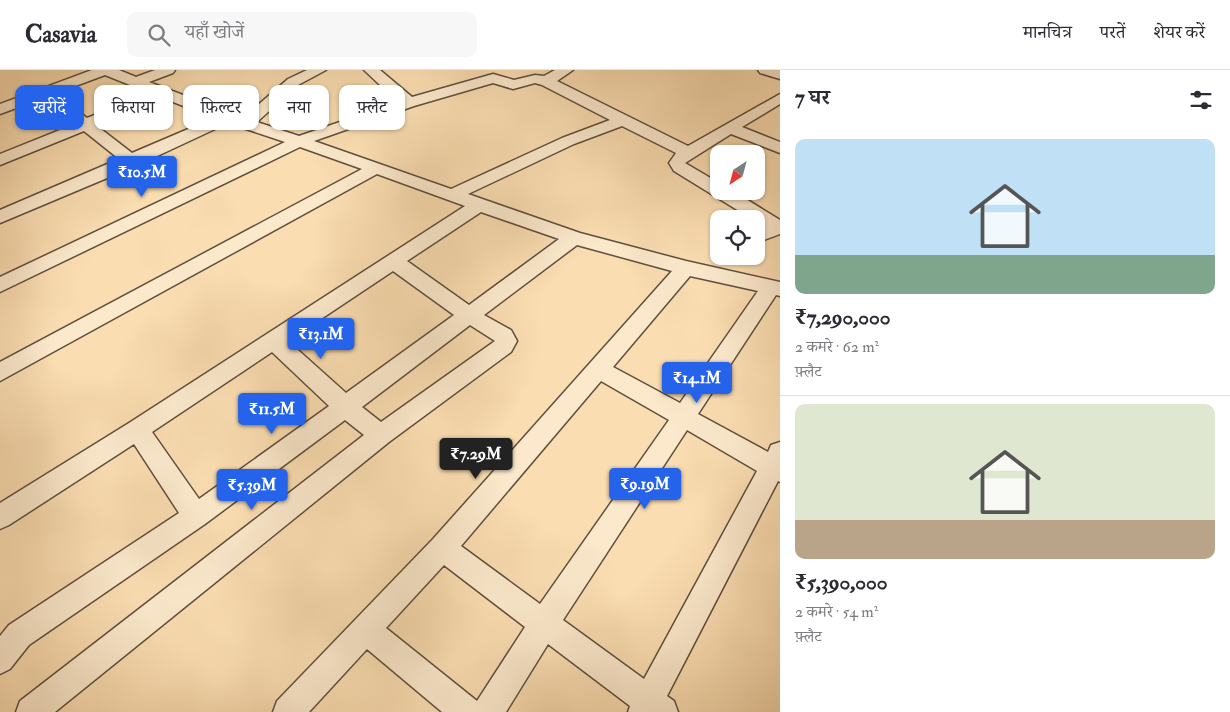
<!DOCTYPE html>
<html lang="hi">
<head>
<meta charset="utf-8">
<style>
  :root { --surface:#fff; --page:#f7f7f7; --text:#2b2b33; --muted:#7c7c81; --line:#e1e1e2; --accent:#2563eb }
  body { margin:0; font-family:"IM FELL Double Pica","Noto Serif Devanagari",serif; background:var(--page); color:var(--text); height:100vh; display:flex; flex-direction:column; font-size:19px; white-space:nowrap }
  * { box-sizing:border-box; margin:0 }
  p { font-size:16px; color:var(--muted) }
  .icon { flex:none; width:28px; height:28px; fill:none; stroke:currentColor; stroke-width:2; stroke-linecap:round; stroke-linejoin:round }
  .map { position:relative; flex:1; overflow:hidden }
  .sheet { display:flex; flex-direction:column; background:var(--surface); width:450px }
  .sheet>* { flex:none }
  .banner { position:absolute; left:15px; top:15px; width:475px; height:45px; display:flex; gap:10px }
  .needle { width:32px; rotate:216deg }
  .buttons { position:absolute; left:710px; top:75px; display:grid; gap:10px }
  .buttons a { display:grid; place-items:center; width:55px; height:55px; border-radius:10px; background:var(--surface); box-shadow:0 1px 4px #0004; font-size:25px }
  .price { position:absolute; translate:-50% -42px; padding:0 11px; border-radius:5px; background:var(--accent); color:#fff; font-size:16px; line-height:32px; filter:drop-shadow(0 1px 2px #0008) }
  .price::after { content:''; position:absolute; left:50%; top:30px; width:15px; height:11px; margin-left:-8px; background:inherit; clip-path:polygon(0 0,100% 0,50% 100%) }
  .price.on { background:#222; color:#fff }
  ul { padding:0; list-style:none }
  li { display:grid; align-content:center; gap:10px; height:265px; padding:0 15px }
  li+li { border-top:1px solid var(--line) }
  li span { display:grid; place-items:center; height:155px; border-radius:10px; color:#555 }
  li>.icon { margin-inline-start:auto }
  span .icon { width:90px; height:90px; fill:#fffc; stroke-width:1 }
  li b { font-size:21px }
  h2 { display:flex; justify-content:space-between; align-items:center; height:60px; padding:0 15px; font-size:21px }
  .chip { padding:0 18px; border-radius:10px; background:var(--surface); box-shadow:0 1px 4px #0004; font-size:18px; line-height:45px }
  .chip.on { background:var(--accent); color:#fff }
  header { display:flex; align-items:center; gap:30px; box-sizing:border-box; height:70px; padding:0 25px; background:var(--surface); border-bottom:1px solid var(--line) }
  header strong { font-size:24px }
  nav { display:flex; gap:28px; margin-inline-start:auto; font-size:18px }
  .search { width:350px; height:45px; background:var(--page); display:flex; align-items:center; gap:12px; box-sizing:border-box; padding:0 18px; border-radius:10px; color:var(--muted); font-size:19px }
  main { display:flex; flex:1; min-height:0 }
  .map>svg:first-child { display:block }
  .lines { fill:none; stroke-linecap:round; stroke-linejoin:round }
  .minor-casing { stroke:#5f4f3f; stroke-width:3 }
  .minor { fill:#fce9cc; fill-rule:evenodd }
</style>
</head>
<body>
<header>
<strong>Casavia</strong>
<div class="search"><svg class="icon" aria-label="search" viewBox="0 0 24 24"><circle cx="10" cy="10" r="6"/><path d="M15 15l6 6"/></svg>यहाँ खोजें</div>
<nav><a>मानचित्र</a><a>परतें</a><a>शेयर करें</a></nav>
</header>
<main>
<div class="map">
<svg width="780" height="642" viewBox="0 0 780 642">
  <rect width="100%" height="100%" fill="#faddb1"/>
  <filter id="stains"><feTurbulence type="fractalNoise" baseFrequency=".004" numOctaves="4"/><feColorMatrix values="0 0 0 0 .2 0 0 0 0 .09 0 0 0 0 .02 0 0 0 .5 -.17"/></filter>
  <radialGradient id="worn" r=".72"><stop offset=".6" stop-color="#630" stop-opacity="0"/><stop offset="1" stop-color="#630" stop-opacity=".3"/></radialGradient>
  <g class="lines">
    <g class="minor-casing">
      <g id="minor">
        <path d="M92,0H119L136,7L155,0H175L173,3L149,12L243,48L288,9L307,0H326L298,15L257,52L299,66L398,32L364,0H380L412,27L493,4L514,10L535,5L544,6L555,0H573L557,11L688,76L780,24V34L742,57L780,72V83L731,64L685,93L719,113V121H733L780,150V164L756,173V159L763,156L756,151V149H752L674,101L669,93L676,83L622,56L574,74L468,124L580,163L686,191L780,212V226L776,225L698,344L768,382L771,375L780,372V412L778,411L667,626L674,631L678,642H628L630,636L548,574L506,642H442L367,579L309,642H273L277,631L433,469L672,201L577,175L484,245L511,260L517,271L511,282L389,372L55,642H16L20,631L364,365L345,350L205,454L29,575L10,599L0,604V566L9,555L179,443L134,374L9,455L0,459V433L129,353L465,136L377,104L0,311V292L362,99L300,77L0,222V207L285,72L228,53L138,95L0,153V140L119,89L84,61L0,95V84L75,54L53,36L50,33L53,30H63L87,48L150,23L105,5L0,44V34ZM493,13L513,19L535,13L542,15L610,50L562,68L451,119L314,71L414,36ZM163,28L214,48L132,83L97,56ZM481,142L559,169L469,235L407,191ZM393,201L454,245L346,323L288,271ZM690,206L758,221L680,333L613,297ZM470,255L495,271L381,352L362,337ZM272,282L329,336L199,429L152,362ZM601,311L669,350L540,534L461,476ZM687,360L757,401L644,609L563,550ZM444,495L525,557L477,631L386,558Z"/>
        <path d="M758,0H780V9L760,3Z"/>
      </g>
    </g>
    <use href="#minor" class="minor"/>
  </g>
  <rect width="100%" height="100%" filter="url(#stains)"/>
  <rect width="100%" height="100%" fill="url(#worn)"/>
</svg>
<div class="buttons">
<a><svg class="needle" viewBox="-14 -14 28 28"><path d="M0-13l5 13h-10z" fill="#e53935"/><path d="M0 13l5-13h-10z" fill="#7c7c81"/></svg></a>
<a><svg class="icon" aria-label="locate" viewBox="0 0 24 24"><circle cx="12" cy="12" r="6"/><path d="M12 2v4M12 18v4M2 12h4M18 12h4"/></svg></a>
</div>
<b class="price" style="left:142px;top:128px">₹10.5M</b>
<b class="price" style="left:321px;top:290px">₹13.1M</b>
<b class="price" style="left:697px;top:334px">₹14.1M</b>
<b class="price" style="left:272px;top:365px">₹11.5M</b>
<b class="price on" style="left:476px;top:410px">₹7.29M</b>
<b class="price" style="left:645px;top:440px">₹9.19M</b>
<b class="price" style="left:252px;top:441px">₹5.39M</b>
<div class="banner">
<a class="chip on">खरीदें</a>
<a class="chip">किराया</a>
<a class="chip">फ़िल्टर</a>
<a class="chip">नया</a>
<a class="chip">फ़्लैट</a>
</div>
</div>
<section class="sheet">
<h2>7 घर<svg class="icon" aria-label="filters" viewBox="0 0 24 24"><path d="M4 7h16M4 17h16"/><circle cx="9" cy="7" r="2"/><circle cx="15" cy="17" r="2"/></svg></h2>
<ul>
<li><span style="background:linear-gradient(#bfe0f5 75%,#7fa58c 0)"><svg class="icon" aria-label="home" viewBox="0 0 24 24"><path d="M3 11l9-7 9 7M6 9v11h12V9"/></svg></span><div><b>₹7,290,000</b><p>2 कमरे · 62 m²</p><p>फ़्लैट</p></div></li>
<li><span style="background:linear-gradient(#dfe7d0 75%,#b9a48a 0)"><svg class="icon" aria-label="home" viewBox="0 0 24 24"><path d="M3 11l9-7 9 7M6 9v11h12V9"/></svg></span><div><b>₹5,390,000</b><p>2 कमरे · 54 m²</p><p>फ़्लैट</p></div></li>
</ul>
</section>
</main>
</body>
</html>
